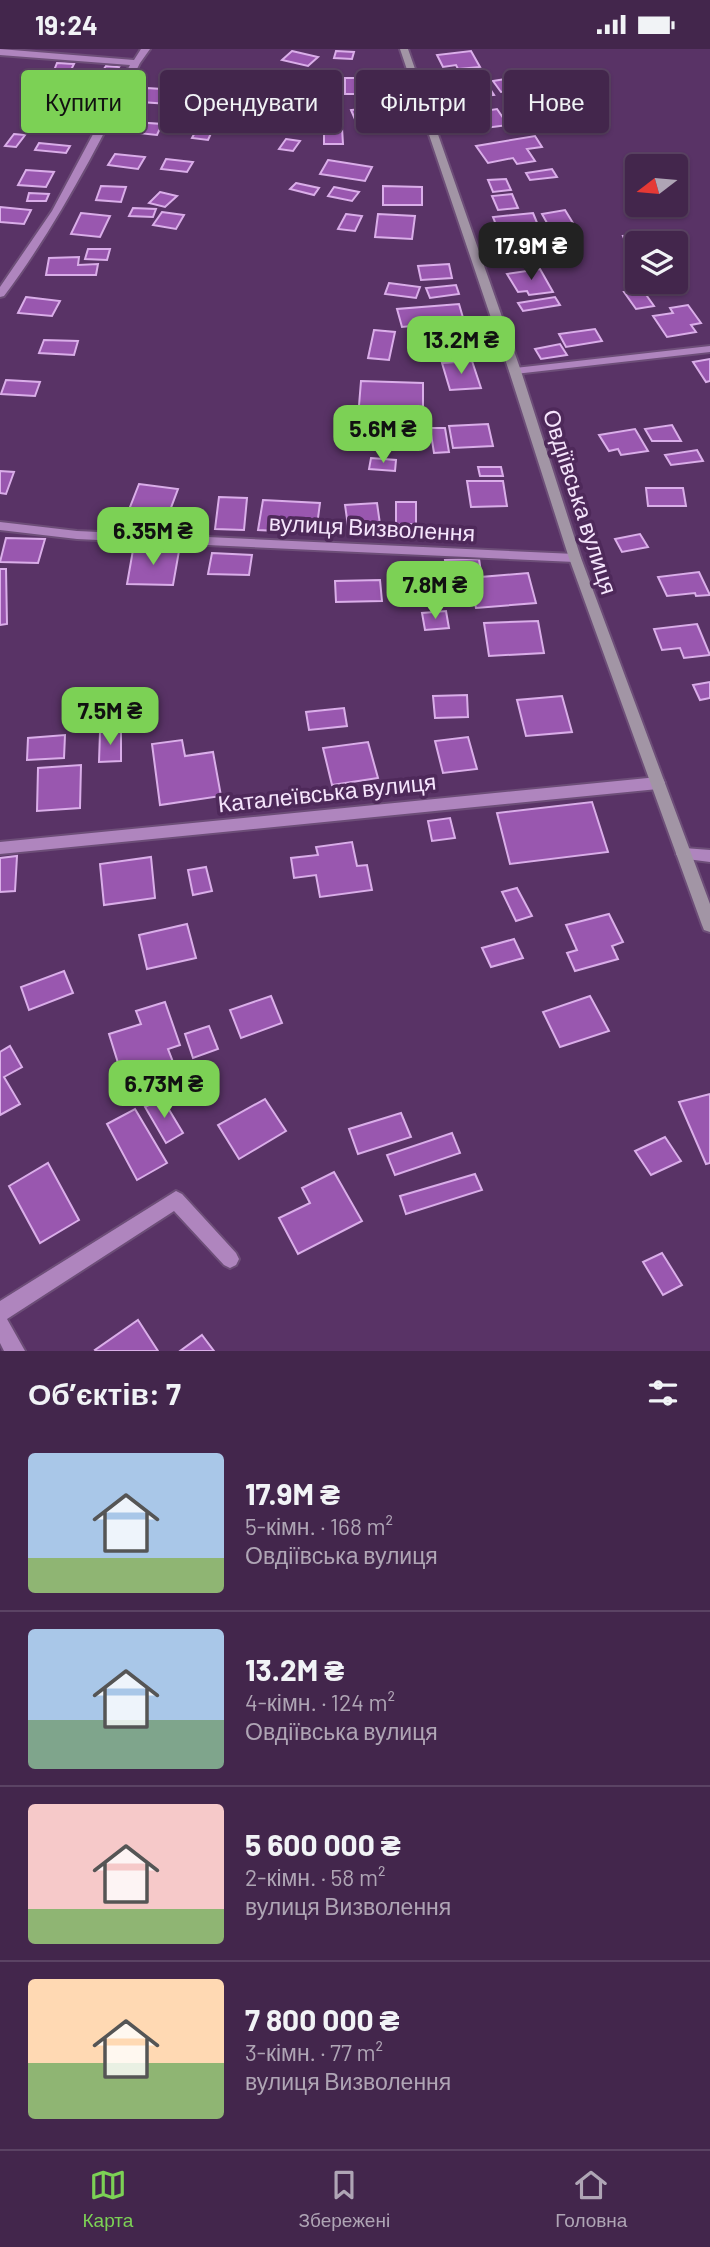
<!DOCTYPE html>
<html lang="uk">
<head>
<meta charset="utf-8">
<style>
  :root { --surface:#43264c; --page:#4a2e53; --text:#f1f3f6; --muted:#afa5b5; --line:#5b4364; --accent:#7cd155 }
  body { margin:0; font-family:Barlow,sans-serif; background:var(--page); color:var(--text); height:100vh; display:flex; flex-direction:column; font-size:26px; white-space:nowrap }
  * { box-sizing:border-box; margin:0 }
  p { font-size:23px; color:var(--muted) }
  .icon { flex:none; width:38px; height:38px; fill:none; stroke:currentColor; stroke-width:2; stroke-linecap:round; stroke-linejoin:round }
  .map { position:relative; height:1302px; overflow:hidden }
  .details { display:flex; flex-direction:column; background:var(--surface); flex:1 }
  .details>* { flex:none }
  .hud { position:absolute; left:21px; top:21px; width:668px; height:63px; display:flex; gap:14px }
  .needle { width:46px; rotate:254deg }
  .buttons { position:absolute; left:625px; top:105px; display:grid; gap:14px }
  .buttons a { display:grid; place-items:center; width:63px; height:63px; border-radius:7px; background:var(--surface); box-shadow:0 2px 5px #0004,0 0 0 2px var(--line); font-size:35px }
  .price { position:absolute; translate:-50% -60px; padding:0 16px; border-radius:14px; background:var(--accent); color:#111; font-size:23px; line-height:46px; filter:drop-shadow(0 2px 4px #0008) }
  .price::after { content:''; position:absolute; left:50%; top:42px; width:21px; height:16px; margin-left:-10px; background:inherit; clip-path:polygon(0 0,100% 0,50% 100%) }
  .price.current { background:#222; color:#fff }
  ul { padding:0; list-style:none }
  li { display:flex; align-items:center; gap:21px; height:175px; padding:0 28px }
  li+li { border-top:2px solid var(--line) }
  li span { display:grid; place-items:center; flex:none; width:196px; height:140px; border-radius:7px; color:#555 }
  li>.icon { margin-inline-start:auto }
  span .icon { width:84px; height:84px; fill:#fffc; stroke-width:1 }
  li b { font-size:30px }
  h2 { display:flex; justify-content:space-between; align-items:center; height:84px; padding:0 28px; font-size:30px }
  .chip { padding:0 24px; border-radius:7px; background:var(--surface); box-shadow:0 2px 5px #0004,0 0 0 2px var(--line); font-size:24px; line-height:63px }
  .chip.current { background:var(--accent); color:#111 }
  .status { display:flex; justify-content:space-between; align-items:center; height:49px; padding:0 35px; background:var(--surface); direction:ltr }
  .status svg { height:19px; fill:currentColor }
  .dock { display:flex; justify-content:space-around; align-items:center; height:98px; border-top:2px solid var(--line); background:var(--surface); font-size:19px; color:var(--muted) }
  .dock a { display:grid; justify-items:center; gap:4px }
  .dock .current { color:var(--accent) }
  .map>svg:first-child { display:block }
  .building { fill:#9957af; stroke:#daaee9; stroke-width:2 }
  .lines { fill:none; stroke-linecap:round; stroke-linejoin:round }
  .minor-casing { stroke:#6d4e78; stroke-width:4 }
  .tertiary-casing { stroke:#6d4e78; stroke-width:4 }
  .secondary-casing { stroke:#6d4e78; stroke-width:4 }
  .minor { fill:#af85be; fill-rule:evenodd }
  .tertiary { fill:#af85be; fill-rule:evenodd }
  .secondary { fill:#a295a5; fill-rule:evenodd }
  .labels { text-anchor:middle; stroke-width:7; stroke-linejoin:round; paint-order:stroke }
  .street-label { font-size:23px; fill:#f5e4fc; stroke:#4e295a }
</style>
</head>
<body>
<div class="status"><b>19:24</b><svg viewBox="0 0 49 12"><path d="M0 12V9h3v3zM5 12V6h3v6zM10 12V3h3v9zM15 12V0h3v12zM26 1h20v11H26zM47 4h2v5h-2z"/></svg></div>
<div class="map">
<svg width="710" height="1302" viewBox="0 0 710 1302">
  <rect width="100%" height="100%" fill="#593366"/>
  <g class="building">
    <path d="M292,2L318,8L308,17L282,11Z"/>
    <path d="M336,2L354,3L352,10L334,9Z"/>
    <path d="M471,2L480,18L458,20L456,16L443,18L437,6Z"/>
    <path d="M57,14L74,15L69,25L53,24Z"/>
    <path d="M106,17L119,18L112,28L99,27Z"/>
    <path d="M55,29L102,34L95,45L48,40Z"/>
    <rect x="345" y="29" width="41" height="16"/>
    <path d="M511,29L519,40L501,43L493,32Z"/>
    <path d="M485,32L494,46L483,47L488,54L469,56L473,61L463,63L454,50L458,49L450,37Z"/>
    <path d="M147,39L176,41L169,55L141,53Z"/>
    <path d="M52,54L87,56L79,73L55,71L58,66L46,65Z"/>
    <path d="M387,57L393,70L357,75L351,61Z"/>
    <path d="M319,60L338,63L333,71L314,68Z"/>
    <path d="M497,60L508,76L470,81L460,66Z"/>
    <path d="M134,73L162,75L157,86L128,83Z"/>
    <path d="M66,74L87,76L81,85L60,82Z"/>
    <path d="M198,78L213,80L208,91L192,89Z"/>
    <path d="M324,79H342L343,95H324Z"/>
    <path d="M14,85L25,86L16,98L5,97Z"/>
    <path d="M535,87L542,98L527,100L535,112L517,115L513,109L488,114L476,97Z"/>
    <path d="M286,90L300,92L293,102L279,100Z"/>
    <path d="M39,94L70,97L66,104L35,101Z"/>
    <path d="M115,105L145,108L138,120L108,116Z"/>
    <path d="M166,110L193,113L187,123L161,120Z"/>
    <path d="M328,111L372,118L365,132L320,125Z"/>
    <path d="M552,120L557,128L530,131L526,124Z"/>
    <path d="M26,121L54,123L46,138L18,136Z"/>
    <path d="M506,130L511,141L493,143L488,131Z"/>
    <path d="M296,134L319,139L314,146L290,140Z"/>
    <path d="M101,137L126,138L121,153L96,151Z"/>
    <path d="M383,137L422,138V156H383Z"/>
    <path d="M334,138L359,143L352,152L328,147Z"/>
    <path d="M160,143L177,147L165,158L149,154Z"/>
    <path d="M29,144L49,145L46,152H27Z"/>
    <path d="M512,145L518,159L498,161L492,147Z"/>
    <path d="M0,158L31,161L24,175L0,173Z"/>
    <path d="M133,159L156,160L153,168L129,167Z"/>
    <path d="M565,161L576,179L552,183L542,165Z"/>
    <path d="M162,163L184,166L176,180L153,176Z"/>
    <path d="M81,164L110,167L100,188L71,185Z"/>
    <path d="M533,164L545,193L504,196L493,168Z"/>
    <path d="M346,165L362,167L355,182L338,180Z"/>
    <path d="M378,165L415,167L412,190L375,188Z"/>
    <path d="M643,186L647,194H637V210L633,211L623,187Z"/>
    <path d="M88,200H110L107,211L85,210Z"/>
    <path d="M548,202L553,210L531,214L527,206Z"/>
    <path d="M79,208L78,216L98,215L96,226H46L49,209Z"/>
    <path d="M449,215L452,229L421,231L418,217Z"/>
    <path d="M540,220L553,243L529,246L527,242L518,243L507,225Z"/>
    <path d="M389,234L420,238L416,249L385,245Z"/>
    <path d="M456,236L459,245L430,249L426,239Z"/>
    <path d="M642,240L654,257L636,260L624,243Z"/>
    <path d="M26,248L60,252L52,267L18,264Z"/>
    <path d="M555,248L560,256L523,262L518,254Z"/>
    <path d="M459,255L464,272L402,278L397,260Z"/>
    <path d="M688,256L701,274L691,276L696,283L667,288L653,267L673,264L670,259Z"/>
    <path d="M595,280L602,292L566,298L559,285Z"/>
    <path d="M374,281L395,283L389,311L368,309Z"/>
    <path d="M44,291L78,292L74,306L39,304Z"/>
    <path d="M560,295L567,306L541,310L535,300Z"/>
    <path d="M710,310V332L706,333L693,313Z"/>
    <path d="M472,312L481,339L450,341L442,314Z"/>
    <path d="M6,331L40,333L35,347L1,345Z"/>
    <path d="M361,332L423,334V370L358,369Z"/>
    <path d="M488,375L493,397L453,399L449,377Z"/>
    <path d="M672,376L681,392H652L645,380Z"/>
    <path d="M430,379H445L449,403L434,404Z"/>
    <path d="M635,380L648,402L621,406L618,400L609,402L599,386Z"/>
    <path d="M697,401L703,412L671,416L665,406Z"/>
    <path d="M371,409L396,411L395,422L369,420Z"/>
    <path d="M478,418H501L503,427H480Z"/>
    <path d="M0,422L14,423L6,445L0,444Z"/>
    <path d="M467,432H503L507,457L471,458Z"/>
    <path d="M139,435L178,440L163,480L123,476Z"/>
    <path d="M646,439H683L686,457H648Z"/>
    <path d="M219,448L247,449L244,481L215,480Z"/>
    <path d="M263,451L320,454L316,484L258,481Z"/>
    <rect x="396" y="453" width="20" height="22"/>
    <path d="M377,454L381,482L349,484L345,456Z"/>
    <path d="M640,485L648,498L622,503L615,490Z"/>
    <path d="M6,489L45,490L38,514L0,513Z"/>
    <path d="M133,501L179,502L173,536L127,535Z"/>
    <path d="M212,504L252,506L249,526L208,525Z"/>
    <path d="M479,510L481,523L447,524L445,511Z"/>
    <path d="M0,520H6L7,575L0,576Z"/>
    <path d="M699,523L710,546L696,547L695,544L667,547L658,528Z"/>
    <path d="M528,524L536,554L476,559L469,529Z"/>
    <path d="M380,531L382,552L336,553L335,532Z"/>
    <path d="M446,562L449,579L425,581L422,564Z"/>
    <path d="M538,572L544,604L489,607L484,574Z"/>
    <path d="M697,575L710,606L684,609L680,599L662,601L654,580Z"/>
    <path d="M710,633V649L700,651L693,636Z"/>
    <path d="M467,646L468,668L435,669L433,647Z"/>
    <path d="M562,647L572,683L526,687L517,651Z"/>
    <path d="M344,659L347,677L309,681L306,663Z"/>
    <path d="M121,682V712L99,713L100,683Z"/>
    <path d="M65,686L64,709L27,711L28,689Z"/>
    <path d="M468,688L477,720L443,724L435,692Z"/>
    <path d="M182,691L185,707L213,703L221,747L160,756L152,695Z"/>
    <path d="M368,693L378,729L332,736L323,699Z"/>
    <path d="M81,716L80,759L37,762L38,719Z"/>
    <path d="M592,753L608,803L510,815L497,764Z"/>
    <path d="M450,769L455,789L432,792L428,772Z"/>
    <path d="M352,793L357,817L367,816L372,841L320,848L316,826L294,829L291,809L318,806L316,798Z"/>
    <path d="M17,807L15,842L0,843V809Z"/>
    <path d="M151,808L155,849L104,856L100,815Z"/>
    <path d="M206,818L212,842L193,846L188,821Z"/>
    <path d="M517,839L532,867L516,872L502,843Z"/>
    <path d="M609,865L623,893L612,897L618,910L575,922L567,904L577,901L566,876Z"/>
    <path d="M187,875L196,909L147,920L139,886Z"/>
    <path d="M514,890L523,909L491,918L482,899Z"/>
    <path d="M64,922L73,944L29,961L21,938Z"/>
    <path d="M271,947L282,974L241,989L230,961Z"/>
    <path d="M590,947L609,982L560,998L543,963Z"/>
    <path d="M165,953L180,996L168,1000L173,1013L123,1030L109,985L141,975L136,962Z"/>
    <path d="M209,977L218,1000L193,1009L185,985Z"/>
    <path d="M10,997L22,1018L4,1028L20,1055L0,1066V1003Z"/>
    <path d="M710,1045V1114L706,1115L679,1053Z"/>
    <path d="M162,1049L183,1084L166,1094L145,1058Z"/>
    <path d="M265,1050L286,1082L239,1110L218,1076Z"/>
    <path d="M135,1060L167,1114L137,1131L107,1075Z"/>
    <path d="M401,1064L411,1088L358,1105L349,1080Z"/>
    <path d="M452,1084L460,1104L395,1126L387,1106Z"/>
    <path d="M665,1088L681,1112L651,1126L635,1102Z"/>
    <path d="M48,1114L79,1171L40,1194L9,1137Z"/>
    <path d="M334,1123L362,1172L298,1205L279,1169L310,1154L302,1139Z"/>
    <path d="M475,1125L482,1141L406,1165L400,1147Z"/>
    <path d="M662,1204L682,1236L663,1246L643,1213Z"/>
    <path d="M138,1271L158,1302H96L95,1301Z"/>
    <path d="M202,1286L214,1302H180Z"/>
  </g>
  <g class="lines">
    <g class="minor-casing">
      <g id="minor">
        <path d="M0,0L134,11L141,0H150L140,14C99,95 58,175 4,247L0,248V238L52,162L130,16L0,6Z"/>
        <path d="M710,297V303L515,325L509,322L515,319Z"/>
        <path d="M0,473L77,482L575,505L581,509L575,513L77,490L0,481Z"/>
        <path d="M684,799L710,801V813L679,809L676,805L679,801Z"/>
        <path d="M176,1142L182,1145L236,1204L239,1210L236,1216L230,1219L224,1216L174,1162L7,1270L25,1302H4L0,1294V1252Z"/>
      </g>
    </g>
    <g class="tertiary-casing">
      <path id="tertiary" d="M658,728L663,730L665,734L663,738L658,740L0,805V793Z"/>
    </g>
    <g class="secondary-casing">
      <path id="secondary" d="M400,0H408L521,322L581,509L710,855V883L704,881L702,876L569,509L509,322Z"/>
    </g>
    <use href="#minor" class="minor"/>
    <use href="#tertiary" class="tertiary"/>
    <use href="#secondary" class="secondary"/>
  </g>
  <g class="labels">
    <g class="street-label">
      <text transform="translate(580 453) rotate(72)" y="8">Овдіївська вулиця</text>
      <text transform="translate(372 479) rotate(3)" y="8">вулиця Визволення</text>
      <text transform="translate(327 744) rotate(-6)" y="8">Каталеївська вулиця</text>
    </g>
  </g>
</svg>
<div class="buttons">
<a><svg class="needle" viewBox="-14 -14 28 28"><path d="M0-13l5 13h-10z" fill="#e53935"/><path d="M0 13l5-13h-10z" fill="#afa5b5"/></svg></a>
<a><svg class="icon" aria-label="layers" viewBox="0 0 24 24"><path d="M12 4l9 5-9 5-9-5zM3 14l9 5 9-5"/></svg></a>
</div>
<b class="price current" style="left:531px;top:233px">17.9M ₴</b>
<b class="price" style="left:461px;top:327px">13.2M ₴</b>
<b class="price" style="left:383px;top:416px">5.6M ₴</b>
<b class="price" style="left:153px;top:518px">6.35M ₴</b>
<b class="price" style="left:435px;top:572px">7.8M ₴</b>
<b class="price" style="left:110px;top:698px">7.5M ₴</b>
<b class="price" style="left:164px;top:1071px">6.73M ₴</b>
<div class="hud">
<a class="chip current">Купити</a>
<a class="chip">Орендувати</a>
<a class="chip">Фільтри</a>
<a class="chip">Нове</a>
</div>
</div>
<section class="details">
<h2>Об’єктів: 7<svg class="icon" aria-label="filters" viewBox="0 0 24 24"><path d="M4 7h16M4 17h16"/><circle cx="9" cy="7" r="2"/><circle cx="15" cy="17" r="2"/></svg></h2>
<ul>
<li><span style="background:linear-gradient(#a9c7e8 75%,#8fb573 0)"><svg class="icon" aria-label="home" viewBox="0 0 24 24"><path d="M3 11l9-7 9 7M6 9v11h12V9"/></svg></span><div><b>17.9M ₴</b><p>5-кімн. · 168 m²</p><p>Овдіївська вулиця</p></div></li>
<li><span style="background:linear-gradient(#a9c7e8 65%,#7fa58c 0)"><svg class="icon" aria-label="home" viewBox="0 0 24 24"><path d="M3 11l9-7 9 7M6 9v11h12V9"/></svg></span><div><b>13.2M ₴</b><p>4-кімн. · 124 m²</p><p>Овдіївська вулиця</p></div></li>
<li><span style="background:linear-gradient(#f6c9c9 75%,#8fb573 0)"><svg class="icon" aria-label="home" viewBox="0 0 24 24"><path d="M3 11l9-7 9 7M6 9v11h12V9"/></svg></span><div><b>5 600 000 ₴</b><p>2-кімн. · 58 m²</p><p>вулиця Визволення</p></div></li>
<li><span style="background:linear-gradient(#ffd9b3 60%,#8fb573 0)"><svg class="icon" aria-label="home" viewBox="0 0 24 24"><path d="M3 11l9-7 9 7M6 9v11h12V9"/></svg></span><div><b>7 800 000 ₴</b><p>3-кімн. · 77 m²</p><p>вулиця Визволення</p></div></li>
</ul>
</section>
<nav class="dock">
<a class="current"><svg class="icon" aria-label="map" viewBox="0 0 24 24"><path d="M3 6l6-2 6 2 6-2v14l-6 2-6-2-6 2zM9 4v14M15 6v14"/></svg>Карта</a>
<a><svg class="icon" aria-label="saved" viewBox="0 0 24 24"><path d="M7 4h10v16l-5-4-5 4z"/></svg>Збережені</a>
<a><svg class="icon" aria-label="home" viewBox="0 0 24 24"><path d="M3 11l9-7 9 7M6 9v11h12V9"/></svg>Головна</a>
</nav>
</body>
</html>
